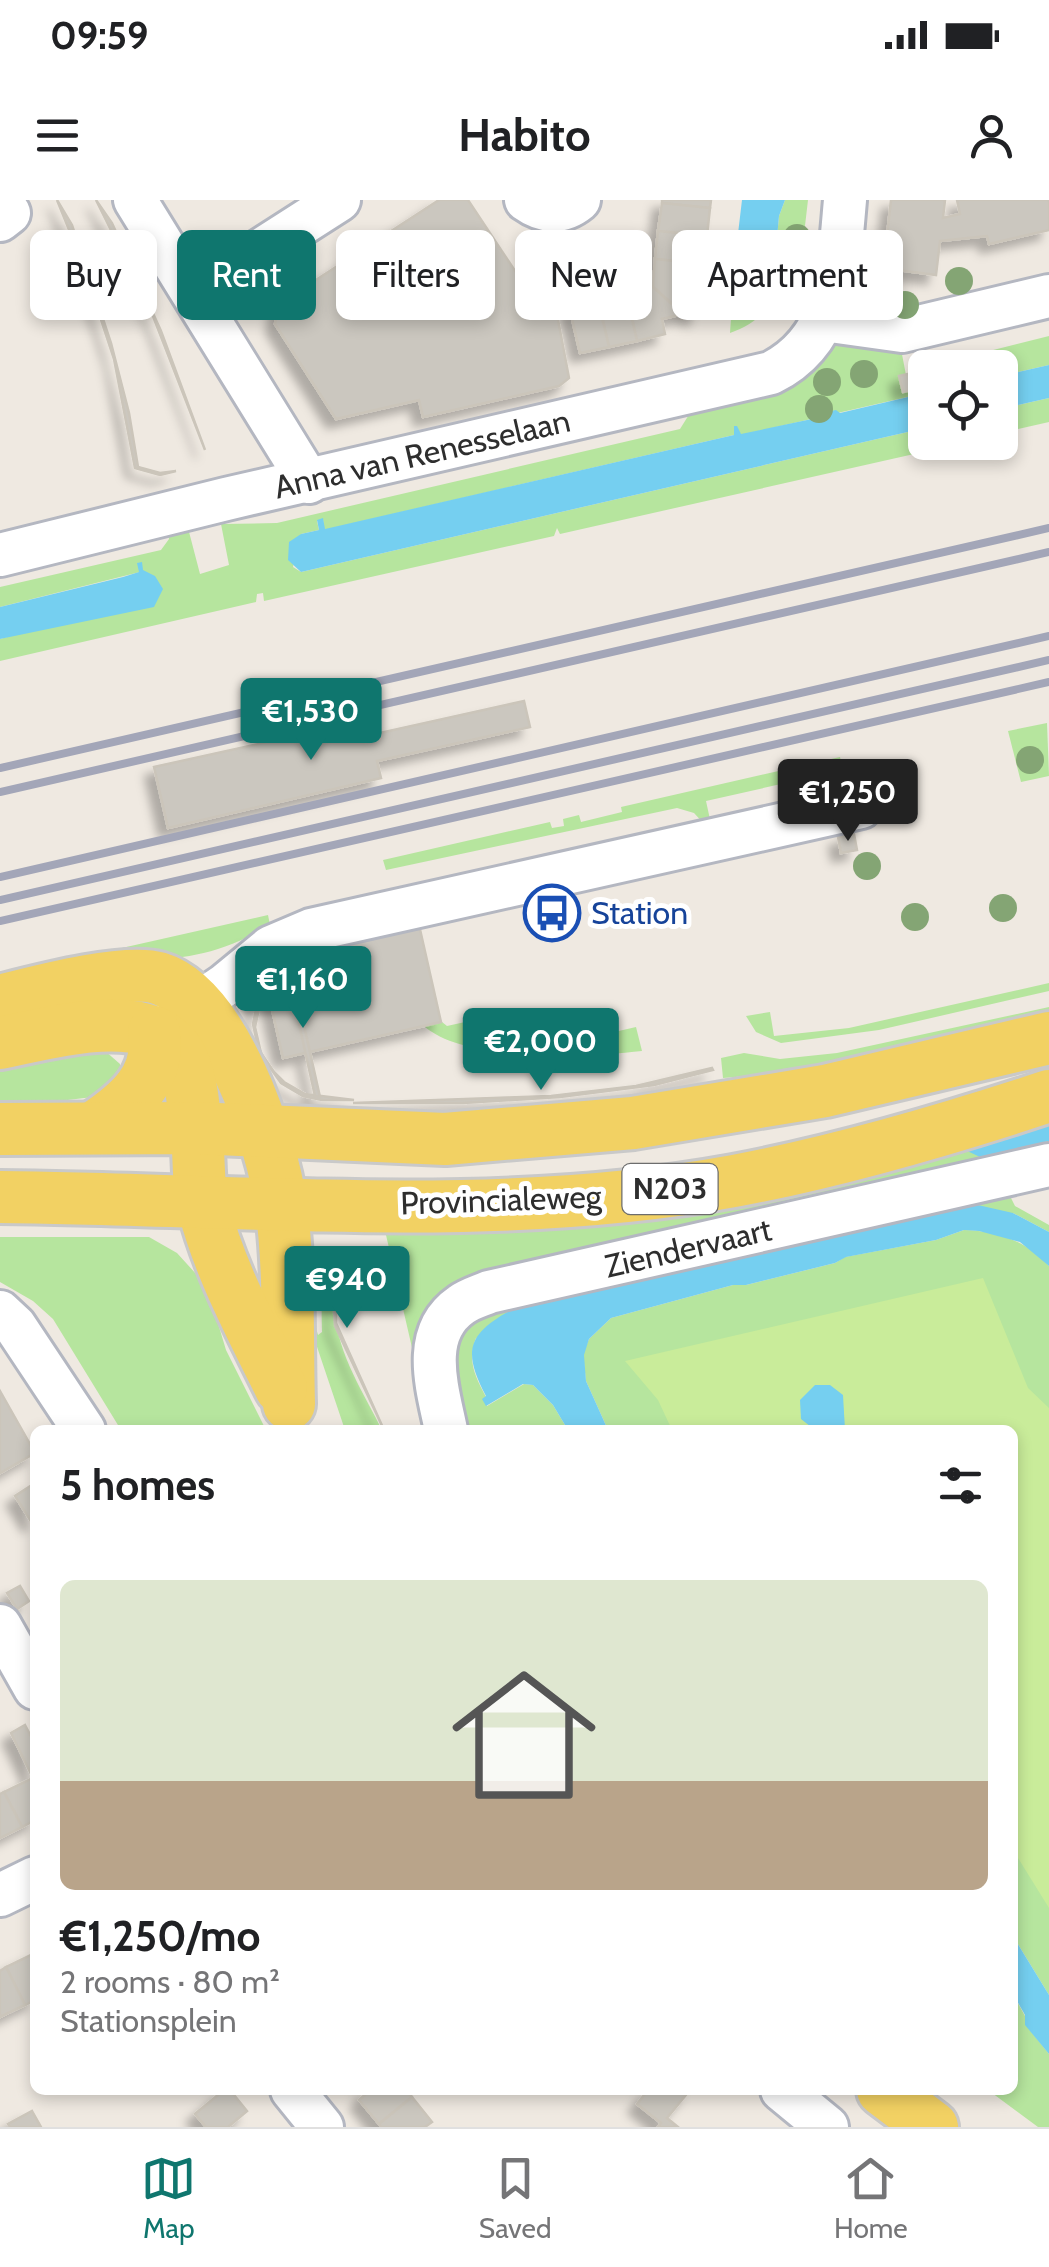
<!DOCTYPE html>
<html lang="en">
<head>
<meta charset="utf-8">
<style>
  :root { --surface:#fff; --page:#f2f2f2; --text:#202124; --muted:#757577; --line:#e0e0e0; --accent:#0f766e }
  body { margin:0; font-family:Cabin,sans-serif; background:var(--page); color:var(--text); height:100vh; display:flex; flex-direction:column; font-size:38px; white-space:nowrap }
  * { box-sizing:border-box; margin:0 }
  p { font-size:32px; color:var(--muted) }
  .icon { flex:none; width:55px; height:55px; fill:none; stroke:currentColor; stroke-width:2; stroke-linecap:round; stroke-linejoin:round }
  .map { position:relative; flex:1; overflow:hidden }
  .panel { position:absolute; left:30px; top:1225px; width:988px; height:670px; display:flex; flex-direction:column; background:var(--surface); border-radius:15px; box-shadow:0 5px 15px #0003 }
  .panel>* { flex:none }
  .banner { position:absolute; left:30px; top:30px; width:990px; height:90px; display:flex; gap:20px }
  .controls { position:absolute; left:908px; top:150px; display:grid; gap:20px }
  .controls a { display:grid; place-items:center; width:110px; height:110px; border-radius:15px; background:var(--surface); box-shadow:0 5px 15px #0003; font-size:50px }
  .price { position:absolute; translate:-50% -85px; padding:0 22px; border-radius:10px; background:var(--accent); color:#fff; font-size:32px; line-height:65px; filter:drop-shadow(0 2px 5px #0008) }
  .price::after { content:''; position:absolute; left:50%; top:60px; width:30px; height:22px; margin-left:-15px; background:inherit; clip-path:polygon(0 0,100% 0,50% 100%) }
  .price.active { background:#222; color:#fff }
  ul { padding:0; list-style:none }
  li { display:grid; align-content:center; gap:20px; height:530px; padding:0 30px }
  li span { display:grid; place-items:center; height:310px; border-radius:15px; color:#555 }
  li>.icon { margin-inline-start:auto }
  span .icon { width:180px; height:180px; fill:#fffc; stroke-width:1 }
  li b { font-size:42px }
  h2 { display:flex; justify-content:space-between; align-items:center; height:120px; padding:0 30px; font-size:42px }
  .tag { padding:0 35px; border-radius:15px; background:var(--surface); box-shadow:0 5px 15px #0003; font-size:35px; line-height:90px }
  .tag.active { background:var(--accent); color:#fff }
  .status { display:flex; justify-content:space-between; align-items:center; height:70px; padding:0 50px; background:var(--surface); direction:ltr }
  .status svg { height:28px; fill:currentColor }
  header { display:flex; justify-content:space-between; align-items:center; height:130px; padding:0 30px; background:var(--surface); font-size:45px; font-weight:700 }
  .dock { display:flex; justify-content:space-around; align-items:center; height:140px; border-top:2px solid var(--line); background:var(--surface); font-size:28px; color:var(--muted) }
  .dock a { display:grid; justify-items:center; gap:5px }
  .dock .active { color:var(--accent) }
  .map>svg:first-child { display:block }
  .green { fill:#b6e59e }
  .pitch { fill:#c9ec9a }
  .water { fill:#75cff0 }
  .building { fill:#cbc7bf; stroke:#cbc5ba; stroke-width:2.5; filter:url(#shadow) }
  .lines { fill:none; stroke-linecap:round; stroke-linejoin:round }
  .minor-casing { stroke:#b4b7c1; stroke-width:48 }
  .major-casing { stroke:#c9c9c9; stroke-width:58 }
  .minor { stroke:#fff; stroke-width:42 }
  .major { stroke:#f2d163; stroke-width:52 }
  .rail { stroke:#a3a6b8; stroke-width:8 }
  .tree { fill:#84a574 }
  .labels { text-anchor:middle; stroke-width:10; stroke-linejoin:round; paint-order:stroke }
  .shield { fill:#fff; stroke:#6d6d6d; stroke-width:2.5 }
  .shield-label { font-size:30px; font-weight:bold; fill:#2e2e2e }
  .street-label { font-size:32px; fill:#2e2e2e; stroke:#fff }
  .transit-label { font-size:32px; fill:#164399; stroke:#fff; text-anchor:start }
</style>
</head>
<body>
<div class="status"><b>09:59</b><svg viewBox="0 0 49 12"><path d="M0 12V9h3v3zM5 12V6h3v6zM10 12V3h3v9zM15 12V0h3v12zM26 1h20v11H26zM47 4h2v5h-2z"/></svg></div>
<header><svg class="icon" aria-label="menu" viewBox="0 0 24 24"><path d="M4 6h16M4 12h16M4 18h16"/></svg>Habito<svg class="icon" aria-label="person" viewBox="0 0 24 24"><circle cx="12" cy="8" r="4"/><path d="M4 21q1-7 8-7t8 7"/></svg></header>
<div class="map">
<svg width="1049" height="1927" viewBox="0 0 1049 1927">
  <defs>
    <filter id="shadow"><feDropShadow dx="-9" dy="9" stdDeviation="5" flood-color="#0004"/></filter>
  </defs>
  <rect width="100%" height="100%" fill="#efe9e1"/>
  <g class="green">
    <path d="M785,0H808L803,43L791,42C789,82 771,120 730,133L735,59L749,70L757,72L775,60L779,16Z"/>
    <path d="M1049,136V165L1000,176V168H925V193L741,235L734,226V235L324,330L323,319L317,321L319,330L301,334L293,367L301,372L925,228V242L954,245L560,334L557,328L554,336L264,401L263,393L257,394L256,402L0,461V439L18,434L140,372L0,407V387L161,350L169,339L168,334L188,328L200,374L229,365L221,324L277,323L680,229L690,213L772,195L814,172L835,145L861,138L900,144L906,175L904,192L924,187L922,168Z"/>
    <path d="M1049,198V222L1000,233V209Z"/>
    <path d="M1047,523L1049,576L1021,582L1008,531Z"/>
    <path d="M840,557L843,570L706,601L711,624L706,626L694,613L677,608L386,670L383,660L550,622L552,628L564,626L563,619L579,615L581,622L622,612L621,607Z"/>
    <path d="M268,715L270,725C209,761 173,760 105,759L104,752Z"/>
    <path d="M1049,783V791L879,830L781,843L756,832L746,816L770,812L774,836L849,828Z"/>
    <path d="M1049,807V822L836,869L723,878L721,858L744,853L780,859L837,853Z"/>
    <path d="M535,819L538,835L551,833L554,846L636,827L642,851C588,857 465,863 424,826L442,822L447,826L465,822L468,834Z"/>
    <path d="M104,850L120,864V875L93,897L0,908V861Z"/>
    <path d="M1049,941V953L468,1085L431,1230L386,1035L591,1021L960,942L981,957Z"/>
    <path d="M1007,990L1015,1006L1049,1025V1032L1013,1013L476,1138C467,1161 475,1176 486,1197L483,1199L487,1206L524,1184L533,1185L553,1205L568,1230H460C450,1183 441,1151 479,1113Z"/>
    <path d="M964,1030C997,1031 1027,1041 1049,1066V1795L1013,1736L1012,1230H608L586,1181L583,1154L589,1139L611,1118L733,1085H746L835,1063L845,1057L936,1040Z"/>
    <path d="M0,1037H149L177,1053L197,1075L214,1110L226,1150L266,1230H121L53,1119L33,1101L0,1082Z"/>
    <path d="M350,1057L358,1064C306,1109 359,1182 382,1230H345L312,1132L315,1124L318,1135L322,1132C321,1089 320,1088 350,1057Z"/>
    <path d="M1013,1794L1025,1816L1026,1825L1049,1854V1927H1038L988,1890H1012Z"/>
  </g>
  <path class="pitch" d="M983,1078L1028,1188L1049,1208V1708L1013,1650L1012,1230H672L658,1200L625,1161Z"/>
  <g class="water">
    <path d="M742,0H785L779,16L775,60L757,72L755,81L748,80L749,70L735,59Z"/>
    <path d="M1049,165V198L1000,209V176Z"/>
    <path d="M925,193V228L301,372L288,360L289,342L301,334L319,330L317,320L323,318L325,329L734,235V226H737L741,234L826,216L827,212L836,210L840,213Z"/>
    <path d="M142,362L143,370L155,376L163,389L154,407L0,439V407L123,377L139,372L137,363Z"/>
    <path d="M1049,920V941L980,957L963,949Z"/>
    <path d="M969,1003L1013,1013L1049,1032V1066L1020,1042L979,1031L964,1030L936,1040L846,1057L835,1063L746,1085H733L611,1118L589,1139L584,1155L586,1181L608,1230H568L553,1205L533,1185L523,1184L486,1206L482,1199L486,1196C460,1147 470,1132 518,1106Z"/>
    <path d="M815,1185H830L843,1195L845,1230H815L801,1219L800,1200Z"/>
    <path d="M1013,1736L1049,1795V1854L1025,1825V1815L1013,1794Z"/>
  </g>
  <g class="building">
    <path d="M57,0L72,25L111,143L129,213L138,267L160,273L176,271L160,275L135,268L114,159L82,62Z"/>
    <path d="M96,0L112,23L161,131L205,250L151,111Z"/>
    <path d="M439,0H468L521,80L533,73L530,65L550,61L560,103L555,104L569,178L559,186L423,217L419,200L336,219L275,124L279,104Z"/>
    <path d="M662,0H711L710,8L662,3Z"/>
    <path d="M891,0H945L943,18L960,14L957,0H1049V30L989,44L987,36L940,41L936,75L890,69L891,64L884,63Z"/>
    <path d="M662,3L710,8L707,36L658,31Z"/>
    <path d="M658,31L707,36L704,64L655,59Z"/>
    <path d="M655,59L704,64L698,116L683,114L653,87Z"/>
    <path d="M653,87L683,114L662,119L665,134L637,141L626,93Z"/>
    <path d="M626,93L637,141L609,147L598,100Z"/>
    <path d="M598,100L609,147L580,153L569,106Z"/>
    <path d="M921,171L925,187L903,192L899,176Z"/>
    <path d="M524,501L530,527L377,561L381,578L168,628L154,567L367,520L371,535Z"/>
    <path d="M854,634L857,650L841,653L838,637Z"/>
    <path d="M419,725L441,822L283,858L261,760Z"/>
    <path d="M368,737L369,739L307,754L292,761L263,791L255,827L261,853L274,872L284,882L305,894L354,900H322L303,896L281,883L259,852L253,824L259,794L285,763L304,752Z"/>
    <path d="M290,763L320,897L315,896L286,765Z"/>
    <path d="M712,868L713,870L654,885L560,897L463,903H353L551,896L636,886Z"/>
    <path d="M358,1064L341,1087L336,1104V1123L384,1230L335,1126L334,1112L337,1092L341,1083Z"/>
    <path d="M0,1191L35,1253L0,1273Z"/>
    <path d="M35,1283V1321L32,1323L15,1296Z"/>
    <path d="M20,1386L29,1401L17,1409L7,1393Z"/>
    <path d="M25,1525L35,1544V1620L22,1627L4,1592L33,1578L11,1533Z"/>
    <path d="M4,1592L22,1627L0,1638V1594Z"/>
    <path d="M35,1753V1800L25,1805L6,1767Z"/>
    <path d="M6,1767L25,1805L0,1817V1771Z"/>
    <path d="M224,1890H230L247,1911L228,1927H206L195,1914Z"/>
    <path d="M364,1890H406L412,1897L379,1924L359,1900L367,1893Z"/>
    <path d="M648,1890H690L667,1918L678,1927H658L661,1923L637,1904Z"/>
    <path d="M412,1897L432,1922L425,1927H381L379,1924Z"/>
    <path d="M32,1911L41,1927H10L8,1924Z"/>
  </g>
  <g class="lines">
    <g class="minor-casing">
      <g id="minor">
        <path d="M135,0L309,282"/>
        <path d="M526,0C544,13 562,14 579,0"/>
        <path d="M0,20L9,13"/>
        <path d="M194,93L339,0"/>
        <path d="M823,120L902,131L1049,96"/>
        <path d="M0,355L226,299L771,173C838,140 839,66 845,0"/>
        <path d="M169,823L225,785L271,747L311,730L861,607"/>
        <path d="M0,1112L15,1126L84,1230"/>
        <path d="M446,1230C438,1190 419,1134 461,1105C469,1099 480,1096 489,1092L1049,965"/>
        <path d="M0,1426L35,1488"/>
        <path d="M0,1695L35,1678"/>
        <path d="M292,1890L322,1927"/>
        <path d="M782,1890L827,1927"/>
      </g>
    </g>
    <g class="major-casing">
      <g id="major">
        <path d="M0,801C36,792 125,768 158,778C225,798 272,942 281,1005C290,1070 287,1138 289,1204"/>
        <path d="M0,843C47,834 150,803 180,855C191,874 194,907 196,929C200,954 197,981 203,1005C219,1069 252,1129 281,1188"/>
        <path d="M95,927C129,904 161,878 154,832"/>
        <path d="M0,929L196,928L445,939L633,923L825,891L1049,838"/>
        <path d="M0,997C243,999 493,1025 734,981C841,961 946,930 1049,896"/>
        <path d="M883,1890L932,1927"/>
      </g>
    </g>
    <use href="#minor" class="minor"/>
    <use href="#major" class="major"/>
    <g class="rail">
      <path d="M0,568L1049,328"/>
      <path d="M0,592L1049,352"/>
      <path d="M0,677L1049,436"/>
      <path d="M0,700L1049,460"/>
      <path d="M0,721L1049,482"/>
    </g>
  </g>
  <g class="tree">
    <circle cx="797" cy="38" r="14"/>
    <circle cx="864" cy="57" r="14"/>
    <circle cx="959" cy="81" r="14"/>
    <circle cx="757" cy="104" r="14"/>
    <circle cx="905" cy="105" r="14"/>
    <circle cx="864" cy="174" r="14"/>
    <circle cx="827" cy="182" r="14"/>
    <circle cx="819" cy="209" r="14"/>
    <circle cx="1030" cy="560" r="14"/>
    <circle cx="867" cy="666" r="14"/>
    <circle cx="1003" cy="708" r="14"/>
    <circle cx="915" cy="717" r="14"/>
  </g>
  <defs>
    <g id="bus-ring" transform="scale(2.875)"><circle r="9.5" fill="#fff" stroke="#1a4fb4" stroke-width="1.5"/><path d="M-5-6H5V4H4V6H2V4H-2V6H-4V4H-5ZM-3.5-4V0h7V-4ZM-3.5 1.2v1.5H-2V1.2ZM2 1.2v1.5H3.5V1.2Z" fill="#1a4fb4"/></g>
  </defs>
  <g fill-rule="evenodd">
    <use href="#bus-ring" x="552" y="713"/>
  </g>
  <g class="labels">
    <rect class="shield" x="622.5" y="964" width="95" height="50" rx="8"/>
    <g class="shield-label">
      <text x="670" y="999">N203</text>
    </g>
    <g class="street-label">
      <text transform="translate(422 254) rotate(-13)" y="11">Anna van Renesselaan</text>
      <text transform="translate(501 1000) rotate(-2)" y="11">Provincialeweg</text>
      <text transform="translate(688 1048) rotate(-13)" y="11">Ziendervaart</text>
    </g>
    <g class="transit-label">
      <text x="591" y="724">Station</text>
    </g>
  </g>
</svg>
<div class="controls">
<a><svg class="icon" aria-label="locate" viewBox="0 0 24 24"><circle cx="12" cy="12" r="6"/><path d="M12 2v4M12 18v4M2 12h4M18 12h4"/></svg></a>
</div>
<b class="price" style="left:311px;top:563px">€1,530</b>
<b class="price active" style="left:848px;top:644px">€1,250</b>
<b class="price" style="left:303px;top:831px">€1,160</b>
<b class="price" style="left:541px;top:893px">€2,000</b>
<b class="price" style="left:347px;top:1131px">€940</b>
<div class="banner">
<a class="tag">Buy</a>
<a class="tag active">Rent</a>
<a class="tag">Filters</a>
<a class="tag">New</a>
<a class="tag">Apartment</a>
</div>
<section class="panel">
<h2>5 homes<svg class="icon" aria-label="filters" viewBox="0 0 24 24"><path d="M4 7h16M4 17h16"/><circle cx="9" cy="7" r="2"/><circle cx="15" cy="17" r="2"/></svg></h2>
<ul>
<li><span style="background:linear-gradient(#dfe7d0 65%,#b9a48a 0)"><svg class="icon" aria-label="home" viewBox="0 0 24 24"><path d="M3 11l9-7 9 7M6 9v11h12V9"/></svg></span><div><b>€1,250/mo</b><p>2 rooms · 80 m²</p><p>Stationsplein</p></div></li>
</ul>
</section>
</div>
<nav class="dock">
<a class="active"><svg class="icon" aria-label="map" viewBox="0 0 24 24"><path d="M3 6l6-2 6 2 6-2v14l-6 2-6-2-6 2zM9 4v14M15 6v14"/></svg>Map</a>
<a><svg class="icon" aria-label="saved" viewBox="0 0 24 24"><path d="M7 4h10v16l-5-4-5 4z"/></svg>Saved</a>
<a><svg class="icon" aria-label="home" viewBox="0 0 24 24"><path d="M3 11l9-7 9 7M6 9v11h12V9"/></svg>Home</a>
</nav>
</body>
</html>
